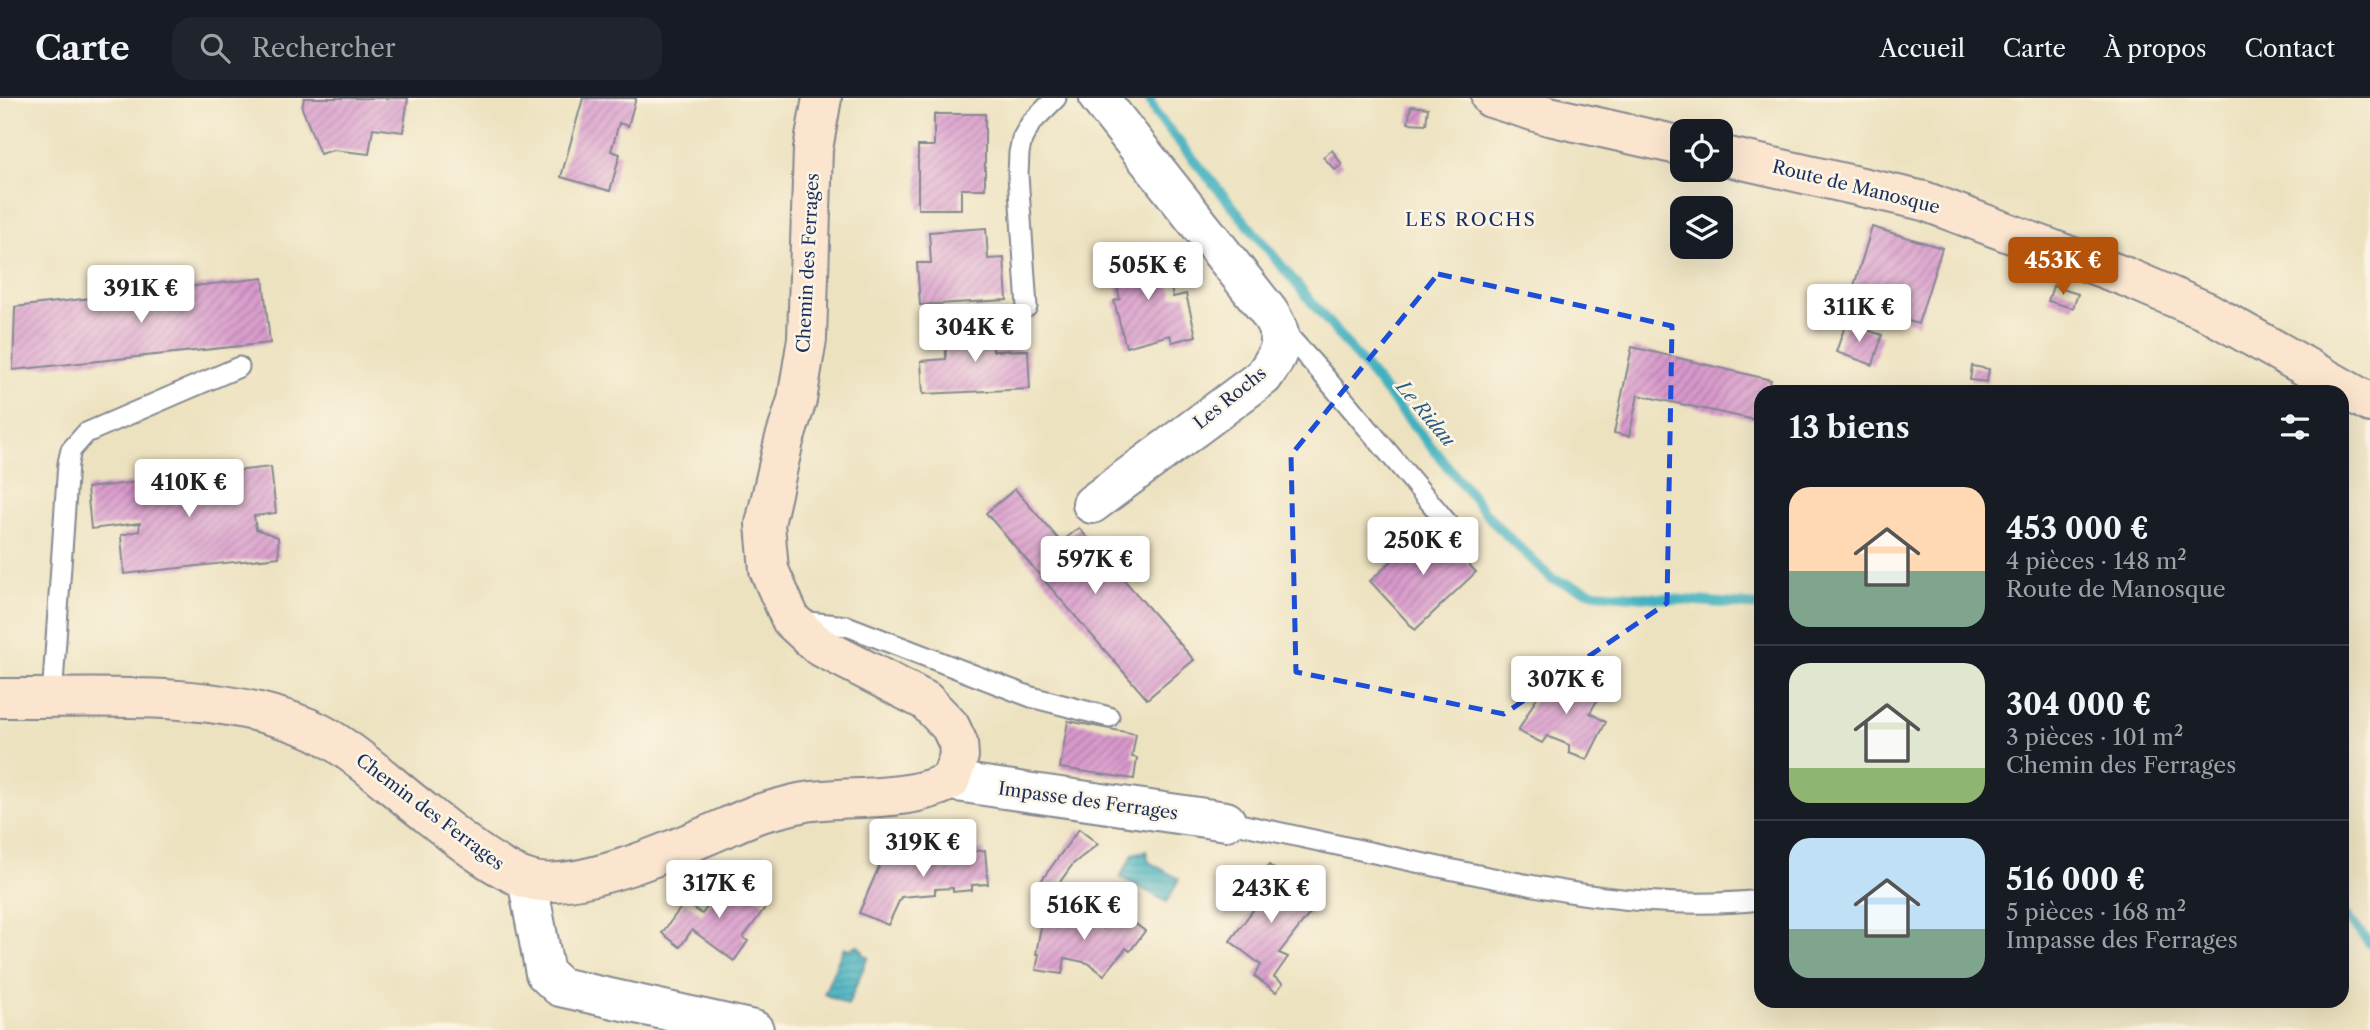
<!DOCTYPE html>
<html lang="fr">
<head>
<meta charset="utf-8">
<style>
  :root { --surface:#171b24; --page:#20242c; --text:#f1f3f6; --muted:#9ea1a6; --line:#363941; --accent:#b45309 }
  body { margin:0; font-family:"Libre Caslon Text",serif; background:var(--page); color:var(--text); height:100vh; display:flex; flex-direction:column; font-size:26px; white-space:nowrap }
  * { box-sizing:border-box; margin:0 }
  p { font-size:23px; color:var(--muted) }
  .icon { flex:none; width:38px; height:38px; fill:none; stroke:currentColor; stroke-width:2; stroke-linecap:round; stroke-linejoin:round }
  .map { position:relative; flex:1; overflow:hidden }
  .sheet { position:absolute; left:1754px; top:287px; width:595px; height:623px; display:flex; flex-direction:column; background:var(--surface); border-radius:21px; box-shadow:0 7px 28px #0002 }
  .sheet>* { flex:none }
  .tools { position:absolute; left:1670px; top:21px; display:grid; gap:14px }
  .tools a { display:grid; place-items:center; width:63px; height:63px; border-radius:14px; background:var(--surface); box-shadow:0 7px 28px #0002; font-size:35px }
  .price { position:absolute; translate:-50% -60px; padding:0 16px; border-radius:7px; background:#fff; color:#222; font-size:23px; line-height:46px; filter:drop-shadow(0 2px 4px #0008) }
  .price::after { content:''; position:absolute; left:50%; top:42px; width:21px; height:16px; margin-left:-10px; background:inherit; clip-path:polygon(0 0,100% 0,50% 100%) }
  .price.active { background:var(--accent); color:#fff }
  ul { padding:0; list-style:none }
  li { display:flex; align-items:center; gap:21px; height:175px; padding:0 35px }
  li+li { border-top:2px solid var(--line) }
  li span { display:grid; place-items:center; flex:none; width:196px; height:140px; border-radius:21px; color:#555 }
  li>.icon { margin-inline-start:auto }
  span .icon { width:84px; height:84px; fill:#fffc; stroke-width:1 }
  li b { font-size:30px }
  h2 { display:flex; justify-content:space-between; align-items:center; height:84px; padding:0 35px; font-size:30px }
  header { display:flex; align-items:center; gap:42px; box-sizing:border-box; height:98px; padding:0 35px; background:var(--surface); border-bottom:2px solid var(--line) }
  header strong { font-size:33px }
  nav { display:flex; gap:38px; margin-inline-start:auto; font-size:24px }
  .search { width:490px; height:63px; background:var(--page); display:flex; align-items:center; gap:18px; box-sizing:border-box; padding:0 24px; border-radius:21px; color:var(--muted); font-size:26px }
  .map>svg:first-child { display:block }
  .water { fill:url(#water-rules); stroke:#2f708e; stroke-width:2 }
  .lines { fill:none; stroke-linecap:round; stroke-linejoin:round }
  .stream { stroke:#43b1bf; stroke-width:10 }
  .building { fill:url(#building-hatch) }
  .lane-casing { stroke:#84888f; stroke-width:23 }
  .street-casing { stroke:#84888f; stroke-width:42 }
  .secondary-casing { stroke:#84888f; stroke-width:42 }
  .lane { stroke:#fff; stroke-width:19 }
  .street { stroke:#fff; stroke-width:38 }
  .secondary { stroke:#fbe5cf; stroke-width:38 }
  .marked { fill:none; stroke:#1d4ed8; stroke-width:5; stroke-dasharray:14 9; stroke-linejoin:round }
  .labels { text-anchor:middle; stroke-width:5; stroke-linejoin:round; paint-order:stroke }
  .street-label { font-size:18px; fill:#1b2f5e; stroke:#fcf5e5 }
  .neighbourhood-label { font-size:19px; letter-spacing:2px; fill:#1b2f5e; stroke:#fcf5e5 }
  .water-label { font-size:19px; font-style:italic; fill:#295c80; stroke:#fcf5e5 }
</style>
</head>
<body>
<header>
<strong>Carte</strong>
<div class="search"><svg class="icon" aria-label="search" viewBox="0 0 24 24"><circle cx="10" cy="10" r="6"/><path d="M15 15l6 6"/></svg>Rechercher</div>
<nav><a>Accueil</a><a>Carte</a><a>À propos</a><a>Contact</a></nav>
</header>
<div class="map">
<svg width="2370" height="932" viewBox="0 0 2370 932">
  <defs>
    <pattern id="water-rules" width="6" height="5" patternUnits="userSpaceOnUse" patternTransform="scale(1.75)"><rect width="6" height="5" fill="#43b1bf"/><path d="M0 2.5h6" fill="none" stroke="#37909e"/></pattern>
    <pattern id="building-hatch" width="6" height="6" patternUnits="userSpaceOnUse" patternTransform="scale(1.75)"><rect width="6" height="6" fill="#d898cb"/><path d="M-1 1l2-2M0 6l6-6M5 7l2-2" fill="none" stroke="#ae7ca8"/></pattern>
  </defs>
  <rect width="100%" height="100%" fill="#fcf5e5"/>
  <filter id="ink" filterUnits="userSpaceOnUse"><feTurbulence type="fractalNoise" baseFrequency=".0143" numOctaves="2"/><feDisplacementMap in="SourceGraphic" scale="14" xChannelSelector="R" yChannelSelector="G"/><feConvolveMatrix kernelMatrix="1 2 1 2 8 2 1 2 1" color-interpolation-filters="sRGB"/></filter>
  <filter id="wash" filterUnits="userSpaceOnUse"><feTurbulence type="fractalNoise" baseFrequency=".00686" numOctaves="4" result="noise"/><feDisplacementMap in="SourceGraphic" scale="28" xChannelSelector="R" yChannelSelector="G"/><feGaussianBlur stdDeviation="1.57" result="paint"/><feColorMatrix in="noise" values="0 0 0 0 0 0 0 0 0 0 0 0 0 0 0 0 0 1.4 0 .05"/><feComposite in="paint" operator="in"/></filter>
  <g filter="url(#wash)">
    <rect width="100%" height="100%" fill="#ede2c0"/>
    <g class="water">
      <path d="M1146,753L1149,764L1179,781L1167,804L1120,779L1133,756Z"/>
      <path d="M857,847L863,853L862,856L868,859L848,907L824,896L844,849L850,851Z"/>
    </g>
    <g class="lines">
      <g class="stream">
        <path d="M1149,0L1156,16L1496,427L1552,481L1595,495L1760,508"/>
        <path d="M2342,813L2370,846"/>
      </g>
    </g>
    <g id="blocks">
      <g class="building">
        <path d="M304,0H408L403,34L373,30L369,56L333,52L320,56L302,10Z"/>
        <path d="M583,0H636L628,28L619,25L614,43L611,53L620,56L610,93L561,79Z"/>
        <path d="M1411,8L1428,10L1426,26L1408,25Z"/>
        <path d="M934,16H985V91H961V111H918V48H934Z"/>
        <path d="M1332,52L1342,67L1335,72L1323,59Z"/>
        <path d="M1872,129L1942,150L1918,226L1849,204Z"/>
        <path d="M986,130L988,161L1004,160L1007,202L920,207L917,165H931L929,134Z"/>
        <path d="M1149,150L1159,189L1170,186L1173,199L1186,196L1196,238L1172,244L1170,237L1126,249L1114,203L1120,201L1110,160Z"/>
        <path d="M263,180L270,245L13,272L15,209Z"/>
        <path d="M2053,188L2078,196L2073,210L2048,203Z"/>
        <path d="M1846,225L1882,237L1873,267L1836,254Z"/>
        <path d="M992,226L993,253L1028,252L1030,291L923,296L921,263L946,261L945,228Z"/>
        <path d="M1632,249L1771,282L1768,294H1760V323L1638,297L1629,338L1614,335Z"/>
        <path d="M1972,268L1989,271L1987,284L1970,282Z"/>
        <path d="M271,369L276,415L254,418L256,431L278,439L279,459L124,476L121,437L139,433L140,425L91,431L87,390Z"/>
        <path d="M1015,391L1061,444L1079,430L1194,562L1147,601L986,415Z"/>
        <path d="M1431,427L1476,474L1415,532L1370,483Z"/>
        <path d="M1565,574L1602,593L1590,615L1606,624L1587,662L1569,655V647L1547,638L1542,645L1518,633L1542,590L1555,594Z"/>
        <path d="M1068,623L1136,636L1132,659L1137,660L1134,681L1060,670Z"/>
        <path d="M1079,731L1098,746L1073,766L1054,792L1041,783Z"/>
        <path d="M968,748V754L985,752L988,786L972,787V792L953,794V790L935,791V796L901,799L888,827L859,815L880,766L904,764L903,758L930,756L929,752Z"/>
        <path d="M1269,767L1281,776L1280,783L1314,810L1279,855L1288,859L1274,879L1283,885L1276,894L1254,878L1261,867L1230,843L1259,804L1247,795Z"/>
        <path d="M728,780L767,807L743,840L748,843L734,863L692,832L680,849L662,835L685,804L702,816Z"/>
        <path d="M1117,812L1145,833L1130,853L1126,850L1104,877L1088,865L1065,860L1062,876L1036,872L1039,856H1036L1043,816L1095,824L1103,830Z"/>
      </g>
    </g>
  </g>
  <g filter="url(#ink)">
    <use href="#blocks" fill-opacity="0" stroke="#84888f" stroke-width="2"/>
    <g class="lines">
      <g class="lane-casing">
        <g id="lane">
          <path d="M1027,209L1018,77L1019,55L1022,41L1031,25L1056,0"/>
          <path d="M1283,232L1319,272L1450,428"/>
          <path d="M799,523L847,528L1031,599L1109,619"/>
          <path d="M52,601L68,365L71,352L86,335L239,269"/>
          <path d="M1226,723C1297,738 1368,754 1439,769C1544,791 1653,814 1760,802"/>
        </g>
      </g>
      <g class="street-casing">
        <g id="street">
          <path d="M1092,406L1263,279C1282,253 1287,241 1268,213L1099,0"/>
          <path d="M950,683L1226,723"/>
          <path d="M527,781L545,875L560,889L754,932"/>
        </g>
      </g>
      <g class="secondary-casing">
        <g id="secondary">
          <path d="M1491,0L1549,18L1682,48"/>
          <path d="M1720,57L1924,103L2126,179L2208,214L2370,305"/>
          <path d="M0,600C101,601 208,591 304,628C340,641 382,680 412,704C443,728 489,768 526,781C581,799 703,738 757,716C773,712 789,707 805,704C852,697 906,705 950,683L959,658L958,645L950,628L926,603L819,548L791,522L769,472L765,426L784,343L797,302L807,241L813,51L822,0"/>
        </g>
      </g>
      <use href="#lane" class="lane"/>
      <use href="#street" class="street"/>
      <use href="#secondary" class="secondary"/>
    </g>
  </g>
  <path class="marked" d="M1438,176L1672,228L1667,505L1504,616L1296,574L1291,357Z"/>
  <g class="labels">
    <g class="street-label">
      <text transform="translate(1856 89) rotate(14)" y="6">Route de Manosque</text>
      <text transform="translate(808 165) rotate(-87)" y="6">Chemin des Ferrages</text>
      <text transform="translate(1230 300) rotate(-39)" y="6">Les Rochs</text>
      <text transform="translate(1088 703) rotate(8)" y="6">Impasse des Ferrages</text>
      <text transform="translate(430 714) rotate(37)" y="6">Chemin des Ferrages</text>
    </g>
    <g class="neighbourhood-label">
      <text x="1471" y="128">LES ROCHS</text>
    </g>
    <g class="water-label">
      <text transform="translate(1426 315) rotate(50)" y="7">Le Ridau</text>
    </g>
  </g>
</svg>
<div class="tools">
<a><svg class="icon" aria-label="locate" viewBox="0 0 24 24"><circle cx="12" cy="12" r="6"/><path d="M12 2v4M12 18v4M2 12h4M18 12h4"/></svg></a>
<a><svg class="icon" aria-label="layers" viewBox="0 0 24 24"><path d="M12 4l9 5-9 5-9-5zM3 14l9 5 9-5"/></svg></a>
</div>
<b class="price active" style="left:2063px;top:199px">453K €</b>
<b class="price" style="left:1148px;top:204px">505K €</b>
<b class="price" style="left:141px;top:227px">391K €</b>
<b class="price" style="left:1859px;top:246px">311K €</b>
<b class="price" style="left:975px;top:266px">304K €</b>
<b class="price" style="left:189px;top:421px">410K €</b>
<b class="price" style="left:1423px;top:479px">250K €</b>
<b class="price" style="left:1095px;top:498px">597K €</b>
<b class="price" style="left:1566px;top:618px">307K €</b>
<b class="price" style="left:923px;top:781px">319K €</b>
<b class="price" style="left:719px;top:822px">317K €</b>
<b class="price" style="left:1271px;top:827px">243K €</b>
<b class="price" style="left:1084px;top:844px">516K €</b>
<section class="sheet">
<h2>13 biens<svg class="icon" aria-label="filters" viewBox="0 0 24 24"><path d="M4 7h16M4 17h16"/><circle cx="9" cy="7" r="2"/><circle cx="15" cy="17" r="2"/></svg></h2>
<ul>
<li><span style="background:linear-gradient(#ffd9b3 60%,#7fa58c 0)"><svg class="icon" aria-label="home" viewBox="0 0 24 24"><path d="M3 11l9-7 9 7M6 9v11h12V9"/></svg></span><div><b>453 000 €</b><p>4 pièces · 148 m²</p><p>Route de Manosque</p></div></li>
<li><span style="background:linear-gradient(#dfe7d0 75%,#8fb573 0)"><svg class="icon" aria-label="home" viewBox="0 0 24 24"><path d="M3 11l9-7 9 7M6 9v11h12V9"/></svg></span><div><b>304 000 €</b><p>3 pièces · 101 m²</p><p>Chemin des Ferrages</p></div></li>
<li><span style="background:linear-gradient(#bfe0f5 65%,#7fa58c 0)"><svg class="icon" aria-label="home" viewBox="0 0 24 24"><path d="M3 11l9-7 9 7M6 9v11h12V9"/></svg></span><div><b>516 000 €</b><p>5 pièces · 168 m²</p><p>Impasse des Ferrages</p></div></li>
</ul>
</section>
</div>
</body>
</html>
